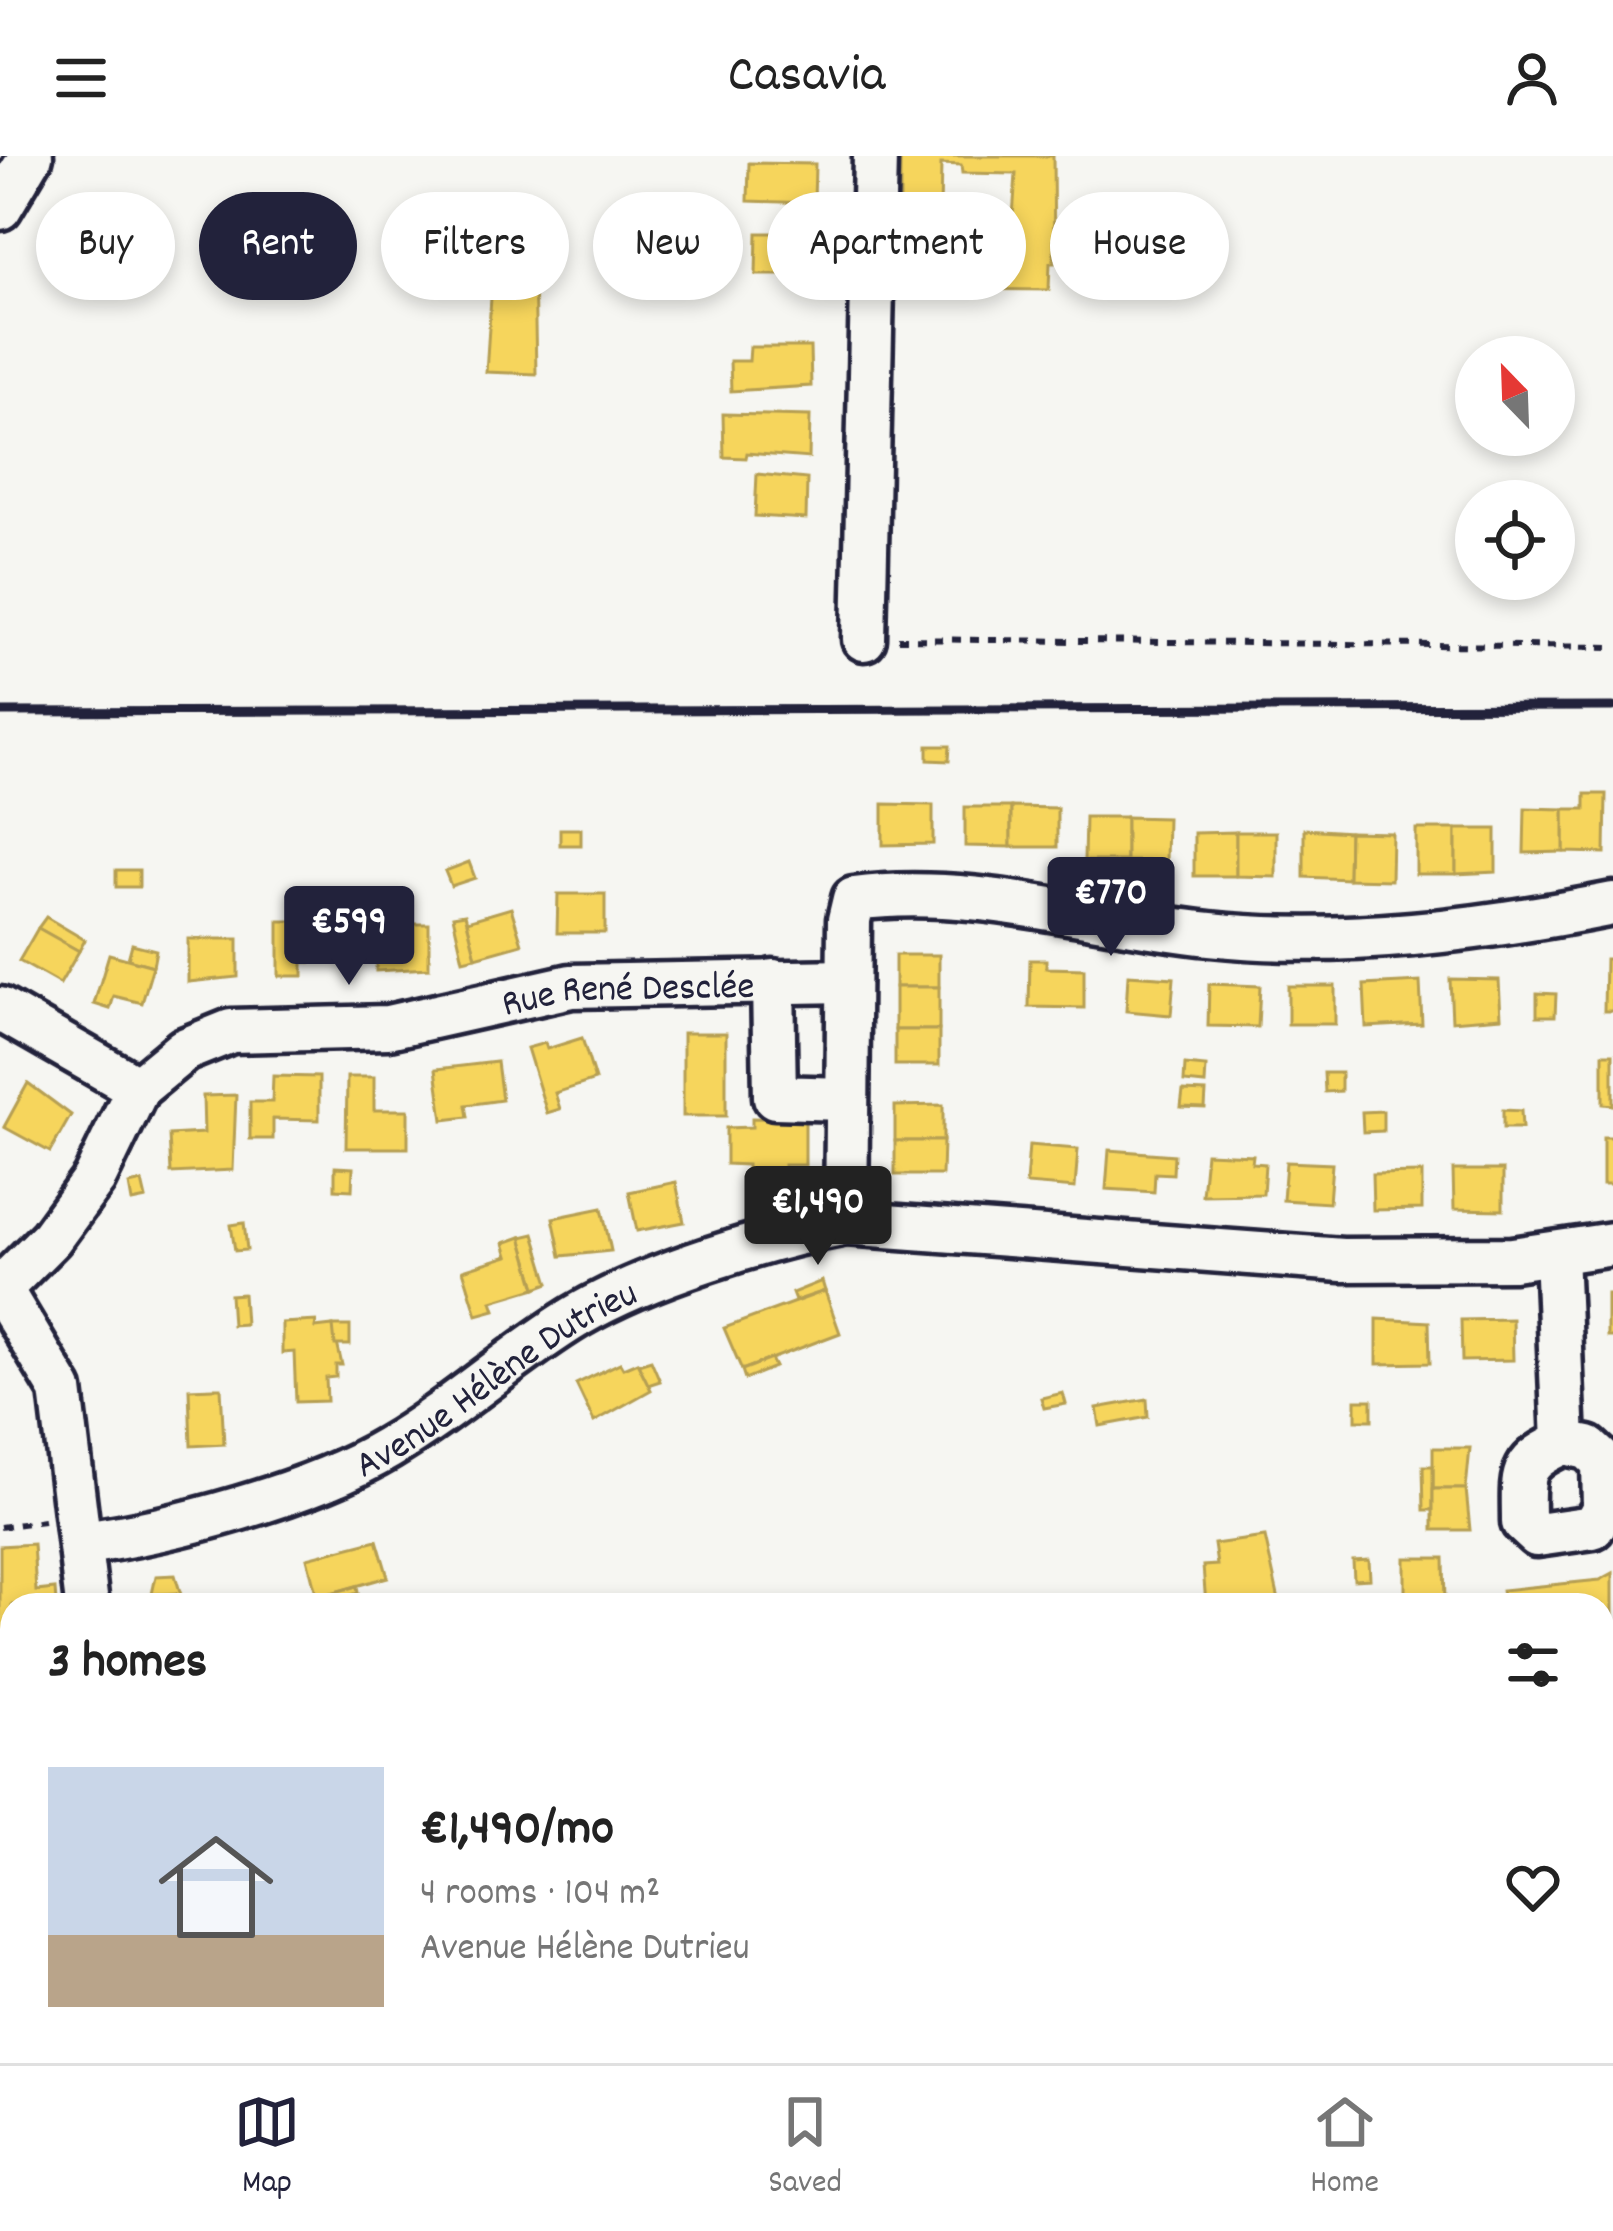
<!DOCTYPE html>
<html lang="en">
<head>
<meta charset="utf-8">
<style>
  :root { --surface:#fff; --page:#f6f6f6; --text:#222; --muted:#767676; --line:#e0e0e0; --accent:#22223b }
  body { margin:0; font-family:Dekko,sans-serif; background:var(--page); color:var(--text); height:100vh; display:flex; flex-direction:column; font-size:45px; white-space:nowrap }
  * { box-sizing:border-box; margin:0 }
  p { font-size:39px; color:var(--muted) }
  .icon { flex:none; width:66px; height:66px; fill:none; stroke:currentColor; stroke-width:2; stroke-linecap:round; stroke-linejoin:round }
  .map { position:relative; flex:1; overflow:hidden }
  .details { position:absolute; left:0px; top:1437px; width:1614px; height:471px; display:flex; flex-direction:column; background:var(--surface); border-radius:36px 36px 0 0; box-shadow:0 6px 18px #0003 }
  .details>* { flex:none }
  .guide { position:absolute; left:36px; top:36px; width:1542px; height:108px; display:flex; gap:24px }
  .needle { width:78px; rotate:337deg }
  .fabs { position:absolute; left:1455px; top:180px; display:grid; gap:24px }
  .fabs a { display:grid; place-items:center; width:120px; height:120px; border-radius:50%; background:var(--surface); box-shadow:0 6px 18px #0003; font-size:60px }
  .price { position:absolute; translate:-50% -102px; padding:0 27px; border-radius:12px; background:var(--accent); color:#fff; font-size:39px; line-height:78px; filter:drop-shadow(0 3px 6px #0008) }
  .price::after { content:''; position:absolute; left:50%; top:72px; width:36px; height:27px; margin-left:-18px; background:inherit; clip-path:polygon(0 0,100% 0,50% 100%) }
  .price.active { background:#222; color:#fff }
  ul { padding:0; list-style:none }
  li { display:flex; align-items:center; gap:36px; height:300px; padding:0 48px }
  li+li { border-top:3px solid var(--line) }
  li span { display:grid; place-items:center; flex:none; width:336px; height:240px; border-radius:0px; color:#555 }
  li>.icon { margin-inline-start:auto }
  span .icon { width:144px; height:144px; fill:#fffc; stroke-width:1 }
  li b { font-size:51px }
  h2 { display:flex; justify-content:space-between; align-items:center; height:144px; padding:0 48px; font-size:51px }
  .pill { padding:0 42px; border-radius:54px; background:var(--surface); box-shadow:0 6px 18px #0003; font-size:42px; line-height:108px }
  .pill.active { background:var(--accent); color:#fff }
  header { display:flex; justify-content:space-between; align-items:center; height:156px; padding:0 48px; background:var(--surface); font-size:54px; font-weight:600 }
  .dock { display:flex; justify-content:space-around; align-items:center; height:168px; border-top:3px solid var(--line); background:var(--surface); font-size:33px; color:var(--muted) }
  .dock a { display:grid; justify-items:center; gap:6px }
  .dock .active { color:var(--accent) }
  .map>svg:first-child { display:block }
  .built { fill:#efded8 }
  .homes { fill:#f6d55c; stroke:#b69f52; stroke-width:3 }
  .shops { fill:#d6604d; stroke:#a04d48; stroke-width:3 }
  .lines { fill:none; stroke-linecap:round; stroke-linejoin:round }
  .minor-casing { stroke:#22223b; stroke-width:51 }
  .path { stroke:#22223b; stroke-width:6; stroke-dasharray:9 9; stroke-linecap:butt }
  .minor { stroke:#f6f6f2; stroke-width:42 }
  .rail { stroke:#22223b; stroke-width:9 }
  .labels { text-anchor:middle; stroke-width:12; stroke-linejoin:round; paint-order:stroke }
  .street-label { font-size:39px; fill:#22223b; stroke:#f6f6f2 }
</style>
</head>
<body>
<header><svg class="icon" aria-label="menu" viewBox="0 0 24 24"><path d="M4 6h16M4 12h16M4 18h16"/></svg>Casavia<svg class="icon" aria-label="person" viewBox="0 0 24 24"><circle cx="12" cy="8" r="4"/><path d="M4 21q1-7 8-7t8 7"/></svg></header>
<div class="map">
<svg width="1613" height="1907" viewBox="0 0 1613 1907">
  <rect width="100%" height="100%" fill="#f6f6f2"/>
  <filter id="ink" filterUnits="userSpaceOnUse"><feTurbulence type="fractalNoise" baseFrequency=".00833" numOctaves="2"/><feDisplacementMap in="SourceGraphic" scale="24" xChannelSelector="R" yChannelSelector="G"/><feConvolveMatrix kernelMatrix="1 2 1 2 8 2 1 2 1" color-interpolation-filters="sRGB"/></filter>
  <g filter="url(#ink)">
    <path class="built" d="M587,1896H961L963,1907H589Z"/>
    <g class="homes">
      <path d="M900,0H1053L1054,107H1050L1049,134L930,133L931,102L1010,103L1016,18L962,17L961,9L941,8L940,54L900,53Z"/>
      <path d="M749,7L815,8L814,47L748,45Z"/>
      <path d="M757,77H811L810,119H756Z"/>
      <path d="M493,112L534,113L536,218L486,216Z"/>
      <path d="M750,191H810L811,230L731,235L730,205H749Z"/>
      <path d="M723,258L810,260L809,302L747,297L746,302L724,301Z"/>
      <path d="M757,318L807,323L806,363L755,360Z"/>
      <path d="M928,590H950L949,605L928,604Z"/>
      <path d="M1585,638H1606L1605,697L1564,696V653H1585Z"/>
      <path d="M883,648L933,649V688L883,689Z"/>
      <path d="M965,651H1011V691L965,690Z"/>
      <path d="M1011,651L1057,652V691H1011Z"/>
      <path d="M1525,652L1564,653V696L1524,697Z"/>
      <path d="M1085,661H1126V705H1084Z"/>
      <path d="M1126,661L1167,662L1166,705H1126Z"/>
      <rect x="560" y="673" width="21" height="16"/>
      <path d="M1304,673L1349,676L1348,723L1304,721Z"/>
      <rect x="1416" y="673" width="40" height="45"/>
      <path d="M1456,673H1496V716L1456,718Z"/>
      <path d="M1236,676V720H1194V677Z"/>
      <path d="M1236,676H1276V721L1236,720Z"/>
      <path d="M1349,676L1392,677L1391,724L1348,723Z"/>
      <path d="M469,706L475,722L451,730L445,715Z"/>
      <rect x="116" y="714" width="23" height="17"/>
      <path d="M558,738H605V777H557Z"/>
      <path d="M511,752L522,788L476,801L467,765Z"/>
      <path d="M465,758L476,801L463,804L453,760Z"/>
      <path d="M46,761L85,784L79,795L38,772Z"/>
      <path d="M279,765H348V807L303,806V820H279Z"/>
      <path d="M377,768H429V812L376,815Z"/>
      <path d="M38,772L79,795L60,828L19,805Z"/>
      <path d="M188,783H238V821L188,826Z"/>
      <path d="M132,788L156,794L153,810L128,803Z"/>
      <path d="M109,798L153,810L142,847L114,840L110,853L94,848Z"/>
      <path d="M939,799V831H895V799Z"/>
      <path d="M1605,803H1613V855H1604Z"/>
      <path d="M1030,804H1046V812L1084,813V852L1029,851Z"/>
      <path d="M1128,819L1174,822L1171,859L1126,855Z"/>
      <path d="M1450,823L1499,824L1501,861L1452,865Z"/>
      <path d="M1420,826L1422,868L1366,871L1364,829Z"/>
      <path d="M1209,828L1260,830L1258,871L1208,870Z"/>
      <rect x="1288" y="830" width="47" height="38"/>
      <rect x="895" y="831" width="44" height="43"/>
      <path d="M1537,837L1556,838L1555,860H1537Z"/>
      <rect x="895" y="874" width="44" height="35"/>
      <rect x="683" y="877" width="43" height="83"/>
      <path d="M582,882L595,924L555,937L560,953L547,957L527,892L545,887L547,893Z"/>
      <path d="M1603,898H1613V949L1603,948Z"/>
      <path d="M497,906L502,944L466,949L468,961L443,964L436,913Z"/>
      <path d="M1185,909L1206,911L1205,928L1184,926Z"/>
      <path d="M1324,917H1341V935L1325,936Z"/>
      <path d="M273,920L319,921V964L273,963V983H250V946H272Z"/>
      <path d="M347,921H374V954H408V992H346Z"/>
      <path d="M28,927L71,959L50,996L4,971Z"/>
      <path d="M1183,935L1206,936L1205,952L1181,951Z"/>
      <path d="M236,939L233,1014L171,1017L169,979L204,977L203,940Z"/>
      <path d="M943,949V985H895V950Z"/>
      <path d="M1503,954L1521,955L1522,972H1503Z"/>
      <path d="M1383,955V975L1363,976L1362,956Z"/>
      <path d="M752,962L805,963V1009H784V1026H747V1009L726,1008V972L752,971Z"/>
      <rect x="1603" y="981" width="10" height="47"/>
      <path d="M895,985H943L942,1019H895Z"/>
      <path d="M1029,989L1078,993L1075,1032L1026,1028Z"/>
      <path d="M1109,994L1174,999L1173,1018L1155,1017L1154,1036L1106,1033Z"/>
      <path d="M1206,997L1253,999L1252,1007L1265,1008L1263,1038L1202,1039Z"/>
      <path d="M1286,1006L1332,1008L1329,1047L1283,1044Z"/>
      <path d="M335,1011L353,1012L352,1034L335,1033Z"/>
      <path d="M1453,1014H1503V1054L1454,1053Z"/>
      <path d="M1422,1017V1053L1373,1054L1372,1018Z"/>
      <path d="M142,1026L146,1043L132,1046L129,1029Z"/>
      <path d="M676,1026L684,1066L637,1075L629,1036Z"/>
      <path d="M602,1052L611,1095L561,1100L553,1062Z"/>
      <path d="M244,1067L247,1094L235,1095L231,1069Z"/>
      <path d="M534,1078L549,1127L536,1132L521,1081Z"/>
      <path d="M521,1081L536,1132L492,1145L495,1154L477,1159L463,1114L508,1100L504,1087Z"/>
      <path d="M822,1125L825,1135L795,1145L792,1137Z"/>
      <path d="M825,1135L840,1177L742,1214L724,1172Z"/>
      <path d="M243,1138L245,1168L232,1169L230,1139Z"/>
      <rect x="1607" y="1138" width="6" height="43"/>
      <path d="M1377,1163L1429,1166L1430,1207L1377,1208Z"/>
      <path d="M1512,1163L1513,1204L1462,1205L1461,1164Z"/>
      <path d="M316,1165L315,1172L333,1170L342,1209H336V1221L326,1222L327,1245L296,1246L294,1196L282,1197V1167Z"/>
      <path d="M333,1170H350V1189H335Z"/>
      <path d="M771,1203L775,1211L745,1223L742,1214Z"/>
      <path d="M651,1204L660,1225L648,1229L638,1208Z"/>
      <path d="M637,1206L651,1234L594,1266L576,1228L620,1207L623,1212Z"/>
      <path d="M214,1232H221L224,1288L191,1290L189,1233Z"/>
      <path d="M1063,1237L1066,1248L1044,1252L1041,1242Z"/>
      <path d="M1147,1243L1148,1261L1100,1270L1097,1252Z"/>
      <rect x="1356" y="1244" width="16" height="20"/>
      <path d="M1433,1292H1470L1466,1333H1433Z"/>
      <path d="M1423,1310H1433V1354H1424Z"/>
      <path d="M1433,1333H1466L1470,1374H1433Z"/>
      <path d="M1265,1381L1280,1449H1206L1203,1410L1217,1409L1214,1388Z"/>
      <path d="M377,1384L388,1421L317,1441L307,1402Z"/>
      <path d="M33,1388L36,1435L55,1433L56,1447L12,1449V1477H0V1390Z"/>
      <path d="M1405,1402H1444L1445,1449H1405Z"/>
      <path d="M1369,1404L1370,1423L1354,1424L1353,1405Z"/>
      <path d="M1613,1417V1467L1602,1469V1449H1504L1502,1434L1600,1424Z"/>
      <path d="M175,1419L181,1439L152,1438L156,1420Z"/>
      <path d="M357,1430L358,1437L319,1449L317,1441Z"/>
      <path d="M176,1437L177,1449H140L139,1439Z"/>
      <path d="M0,1477H12V1503L0,1504Z"/>
      <path d="M12,1503V1530H2L0,1504Z"/>
      <path d="M0,1530H12V1555L0,1556Z"/>
      <path d="M10,1630L12,1658L0,1659V1631Z"/>
      <path d="M12,1686V1708L0,1710V1687Z"/>
      <path d="M4,1767H12V1791L2,1792Z"/>
      <path d="M12,1791V1815L0,1820V1792Z"/>
      <path d="M1613,1812V1849L1607,1850L1602,1813Z"/>
      <path d="M12,1838V1862L0,1863V1839Z"/>
      <path d="M1602,1850L1613,1902L1588,1906L1585,1896H1602Z"/>
      <path d="M50,1896L51,1907H6L5,1898Z"/>
      <path d="M50,1896H91V1903L51,1906Z"/>
      <path d="M195,1896H241V1900L211,1907L210,1900L196,1901Z"/>
      <path d="M983,1896H1029L1030,1901L985,1907Z"/>
      <path d="M1467,1896H1510L1512,1907H1469Z"/>
      <path d="M1510,1896H1552L1554,1907H1512Z"/>
    </g>
    <g class="shops">
      <path d="M587,1896H742L744,1907H589Z"/>
      <path d="M843,1896H936L937,1907H845Z"/>
      <path d="M1352,1896H1432L1434,1907H1354Z"/>
    </g>
    <g class="lines">
      <g class="minor-casing">
        <g id="minor">
          <path d="M0,52L31,0"/>
          <path d="M864,483L875,0"/>
          <path d="M773,825L775,941L845,943"/>
          <path d="M0,853L138,932"/>
          <path d="M846,1067L849,764L854,743C974,727 1092,766 1210,778C1344,792 1482,774 1613,748"/>
          <path d="M1556,1097L1564,1287C1517,1307 1523,1319 1523,1366L1537,1379L1593,1371L1604,1351L1603,1306L1588,1292L1564,1287"/>
          <path d="M0,1132L61,1234L87,1449"/>
          <path id="s1" d="M1,1132L51,1082L94,1023L138,932L184,894L231,875L388,871L571,830L848,825"/>
          <path id="s2" d="M83,1387C172,1375 311,1338 388,1292C454,1253 511,1200 577,1160C646,1119 767,1082 846,1067L1342,1104L1513,1103L1613,1088"/>
          <path d="M121,1896V1907"/>
          <path d="M1228,1907L1232,1896"/>
        </g>
      </g>
      <g class="path">
        <path d="M898,483L1613,491"/>
        <path d="M0,1371L44,1365"/>
      </g>
      <use href="#minor" class="minor"/>
      <path class="rail" d="M0,556L1613,551"/>
    </g>
  </g>
  <g class="labels">
    <g class="street-label">
      <text dy="14" stroke="none"><textPath href="#s1" startOffset="756">Rue René Desclée</textPath></text>
      <text dy="14" stroke="none"><textPath href="#s2" startOffset="450">Avenue Hélène Dutrieu</textPath></text>
    </g>
  </g>
</svg>
<div class="fabs">
<a><svg class="needle" viewBox="-14 -14 28 28"><path d="M0-13l5 13h-10z" fill="#e53935"/><path d="M0 13l5-13h-10z" fill="#767676"/></svg></a>
<a><svg class="icon" aria-label="locate" viewBox="0 0 24 24"><circle cx="12" cy="12" r="6"/><path d="M12 2v4M12 18v4M2 12h4M18 12h4"/></svg></a>
</div>
<b class="price" style="left:1111px;top:803px">€770</b>
<b class="price" style="left:349px;top:832px">€599</b>
<b class="price active" style="left:818px;top:1112px">€1,490</b>
<div class="guide">
<a class="pill">Buy</a>
<a class="pill active">Rent</a>
<a class="pill">Filters</a>
<a class="pill">New</a>
<a class="pill">Apartment</a>
<a class="pill">House</a>
</div>
<section class="details">
<h2>3 homes<svg class="icon" aria-label="filters" viewBox="0 0 24 24"><path d="M4 7h16M4 17h16"/><circle cx="9" cy="7" r="2"/><circle cx="15" cy="17" r="2"/></svg></h2>
<ul>
<li><span style="background:linear-gradient(#c9d6e8 70%,#b9a48a 0)"><svg class="icon" aria-label="home" viewBox="0 0 24 24"><path d="M3 11l9-7 9 7M6 9v11h12V9"/></svg></span><div><b>€1,490/mo</b><p>4 rooms · 104 m²</p><p>Avenue Hélène Dutrieu</p></div><svg class="icon" aria-label="heart" viewBox="0 0 24 24"><path d="M12 20l-8-8c-3-5 5-10 8-4 3-6 11-1 8 4z"/></svg></li>
</ul>
</section>
</div>
<nav class="dock">
<a class="active"><svg class="icon" aria-label="map" viewBox="0 0 24 24"><path d="M3 6l6-2 6 2 6-2v14l-6 2-6-2-6 2zM9 4v14M15 6v14"/></svg>Map</a>
<a><svg class="icon" aria-label="saved" viewBox="0 0 24 24"><path d="M7 4h10v16l-5-4-5 4z"/></svg>Saved</a>
<a><svg class="icon" aria-label="home" viewBox="0 0 24 24"><path d="M3 11l9-7 9 7M6 9v11h12V9"/></svg>Home</a>
</nav>
</body>
</html>
